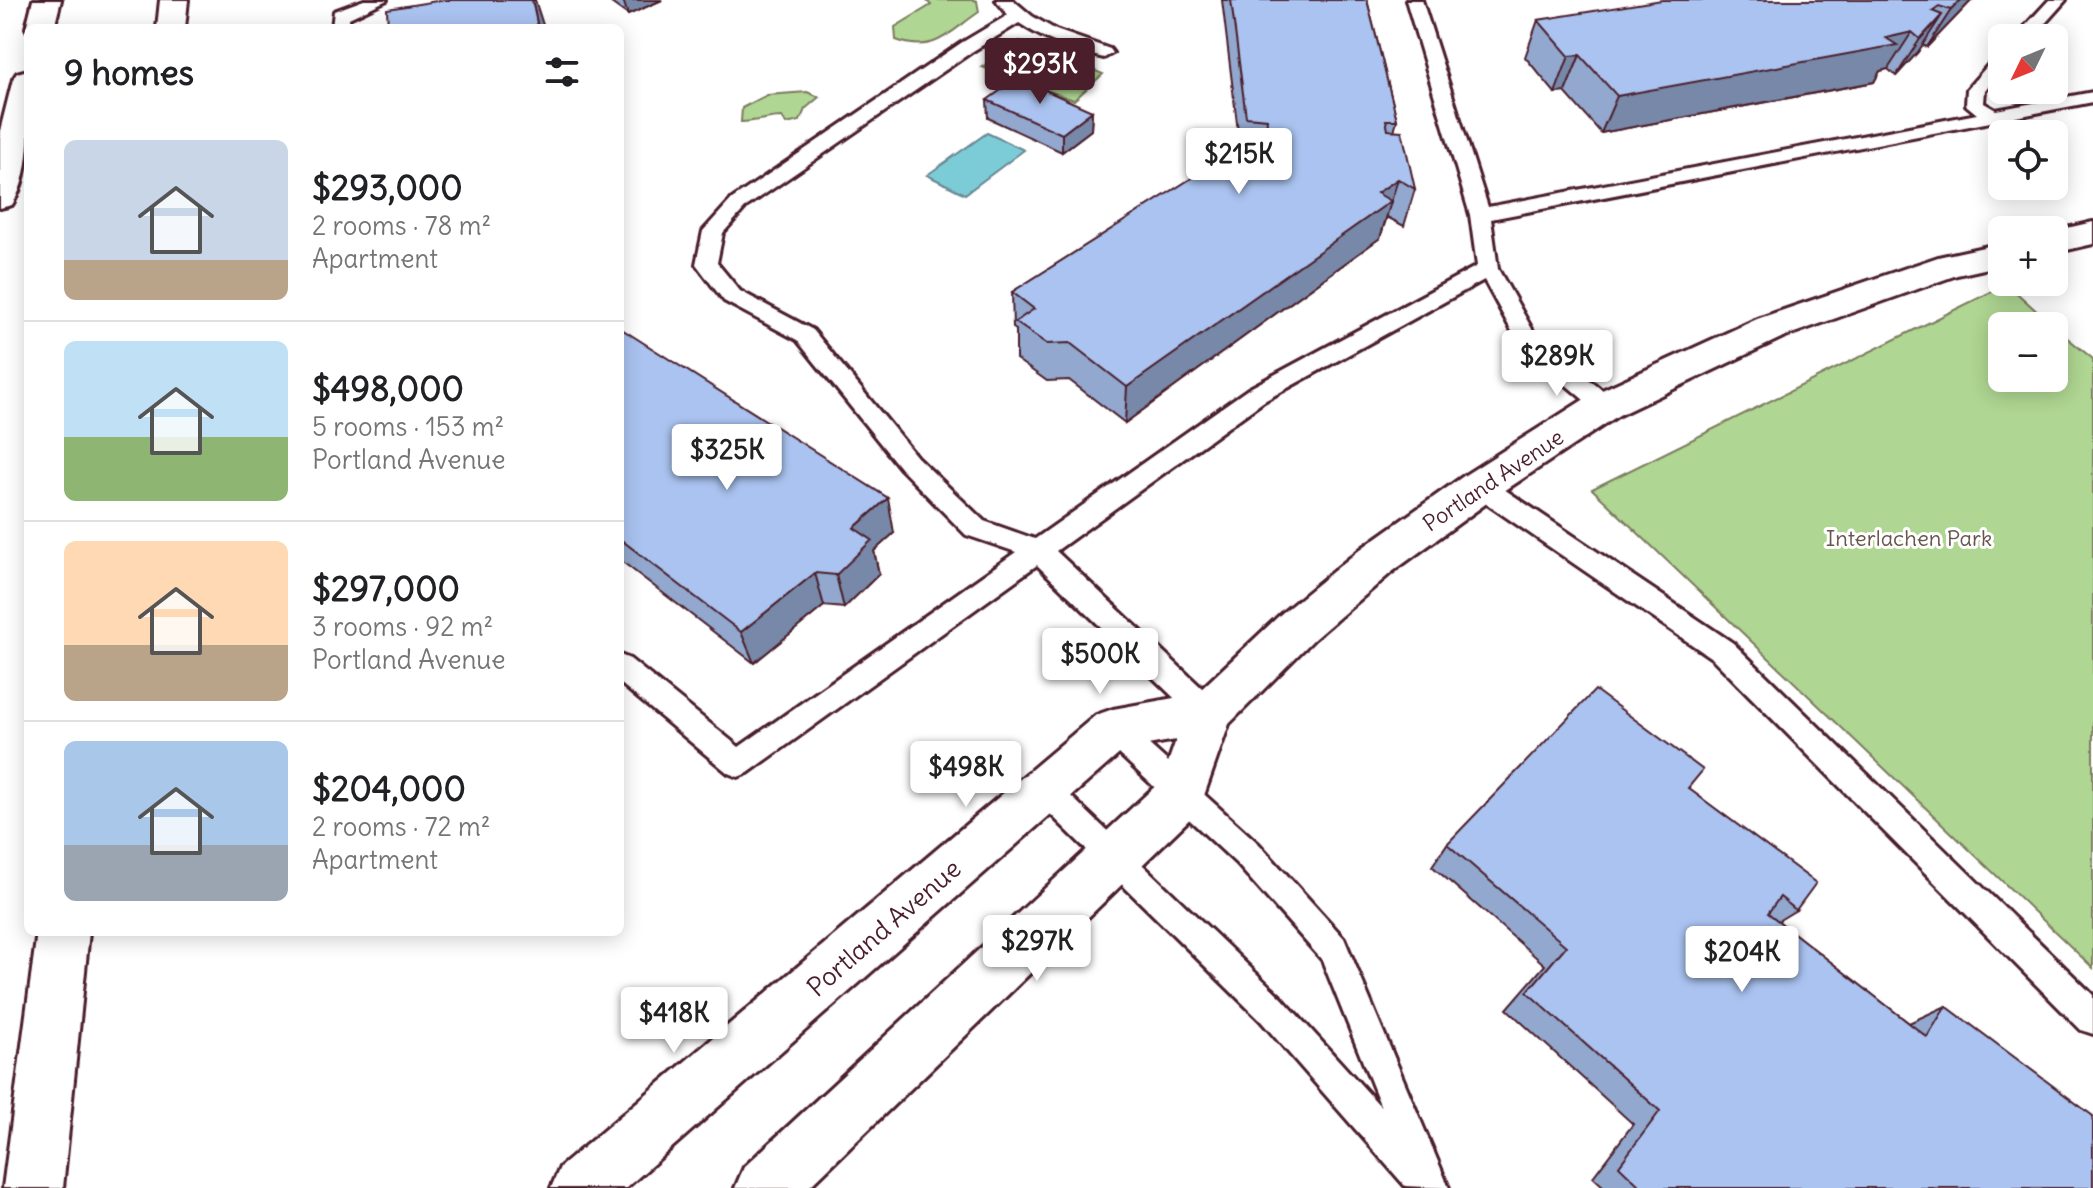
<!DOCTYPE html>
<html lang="en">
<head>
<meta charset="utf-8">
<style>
  :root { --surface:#fff; --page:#f2f2f2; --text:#202124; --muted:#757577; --line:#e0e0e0; --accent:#4a1f2b }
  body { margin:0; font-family:Delius,sans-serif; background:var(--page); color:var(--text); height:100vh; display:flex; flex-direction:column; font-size:30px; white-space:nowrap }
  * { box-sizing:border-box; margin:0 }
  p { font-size:26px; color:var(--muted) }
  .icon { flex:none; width:44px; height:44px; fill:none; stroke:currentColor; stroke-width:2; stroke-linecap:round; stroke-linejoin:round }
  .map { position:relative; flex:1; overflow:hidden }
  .panel { position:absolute; left:24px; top:24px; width:600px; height:912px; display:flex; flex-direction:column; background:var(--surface); border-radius:12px; box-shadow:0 4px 20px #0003 }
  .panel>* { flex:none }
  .needle { width:52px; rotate:227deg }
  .fabs { position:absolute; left:1988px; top:24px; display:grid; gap:16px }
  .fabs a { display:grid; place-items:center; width:80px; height:80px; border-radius:12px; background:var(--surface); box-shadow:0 4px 20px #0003; font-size:40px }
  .price { position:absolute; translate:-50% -68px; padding:0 18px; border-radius:8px; background:#fff; color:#222; font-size:26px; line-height:52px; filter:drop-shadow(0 2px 4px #0008) }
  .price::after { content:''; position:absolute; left:50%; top:48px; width:24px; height:18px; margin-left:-12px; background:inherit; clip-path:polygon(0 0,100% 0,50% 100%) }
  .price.on { background:var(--accent); color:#fff }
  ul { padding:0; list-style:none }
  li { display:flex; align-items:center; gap:24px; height:200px; padding:0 40px }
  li+li { border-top:2px solid var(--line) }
  li span { display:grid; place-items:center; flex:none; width:224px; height:160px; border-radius:12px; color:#555 }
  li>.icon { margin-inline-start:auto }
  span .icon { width:96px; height:96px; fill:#fffc; stroke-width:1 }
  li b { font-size:34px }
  h2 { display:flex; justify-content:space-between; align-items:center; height:96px; padding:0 40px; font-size:34px }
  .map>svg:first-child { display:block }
  .green { fill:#afd692; stroke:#7c7a5e; stroke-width:2 }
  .water { fill:#7cccd7; stroke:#688792; stroke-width:2 }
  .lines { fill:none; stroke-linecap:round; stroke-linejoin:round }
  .service-casing { stroke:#4a1f2b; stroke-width:6 }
  .tertiary-casing { stroke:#4a1f2b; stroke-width:6 }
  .trunk-casing { stroke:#4a1f2b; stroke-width:6 }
  .service { fill:#fff; fill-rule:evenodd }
  .tertiary { fill:#fff; fill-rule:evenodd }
  .trunk { fill:#fff; fill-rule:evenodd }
  .wall { fill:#92a8ce; stroke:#4a1f2b; stroke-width:2 }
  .shaded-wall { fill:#7788a8; stroke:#4a1f2b; stroke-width:2 }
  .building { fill:#aac3f0; stroke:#4a1f2b; stroke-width:2 }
  .labels { text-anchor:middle; stroke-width:6; stroke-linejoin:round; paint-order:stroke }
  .street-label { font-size:22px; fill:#4a1f2b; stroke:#fff }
  .park-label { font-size:22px; fill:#68564a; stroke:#fff }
  .near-street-label { font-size:26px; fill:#4a1f2b; stroke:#fff }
</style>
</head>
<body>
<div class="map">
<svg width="2093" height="1188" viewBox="0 0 2093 1188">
  <rect width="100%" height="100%" fill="#fff"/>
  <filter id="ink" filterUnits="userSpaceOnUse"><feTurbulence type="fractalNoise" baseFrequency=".0125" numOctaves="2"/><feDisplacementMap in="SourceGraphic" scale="16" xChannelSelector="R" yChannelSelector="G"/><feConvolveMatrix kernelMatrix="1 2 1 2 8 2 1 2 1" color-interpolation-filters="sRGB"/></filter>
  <g filter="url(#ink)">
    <g class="green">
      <path d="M926,0H974L977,1L979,12C948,33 935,54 896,40L895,27L931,5Z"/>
      <path d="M1020,41L1103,74L1074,100L982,67Z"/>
      <path d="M807,92L819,97L805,109L800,121L786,124L782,117C767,117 756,122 741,122L742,108L767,95Z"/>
      <path d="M2007,284L2053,326H2002V378H2054V327L2093,359V968L1592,489Z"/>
    </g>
    <path class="water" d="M987,133L1024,150L965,194L927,175Z"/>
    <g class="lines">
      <g class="service-casing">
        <g id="service">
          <path d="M364,0H387L349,18L350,28H332L334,11Z"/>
          <path d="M996,0H1013L1032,16L1056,30L1110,49L1113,53L1104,58C1074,51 1044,40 1019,23L973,51L746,207L723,233L717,263L740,291L813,330L917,457L984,521L1035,539L1248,389L1477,266L1470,215L1406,0H1422L1488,207L1977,114L1966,105L1967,89L1996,56L2002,55V71L1985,90L1984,103L1996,110L2093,92V102L1491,219L1498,269L1536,336L1613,399L1617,405L1613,411L1605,413L1597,411L1520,346L1484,280L1264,401L1056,551L1219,704L1223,713L1219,722L1209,725L1199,722L1037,565L748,773L738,777L728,773L620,683V655L630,659L739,747L1016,552L966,535L901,469L797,340L724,301L696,264L703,231L732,199L961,43L1008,15Z"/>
          <path d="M2049,0H2066L2032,38H2014Z"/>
          <path d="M1480,477L1489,479L1733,643L2093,995V1034L2081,1030L1713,659L1471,493L1468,486L1471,479Z"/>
          <path d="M1113,718L1123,721L1259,844L1344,938L1449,1188L1405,1186L1260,1020L1034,798L1029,789L1034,780L1044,776L1054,780L1282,998L1381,1107L1322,960L1237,864L1103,739L1099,730L1103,721Z"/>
        </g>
      </g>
      <g class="tertiary-casing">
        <g id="tertiary">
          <path d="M2093,222V244L2054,253V231Z"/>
          <path d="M2002,243V265L1957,275L1783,337L1619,415L1495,497L1392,572L1314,639L1229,724L1199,810L808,1188H735L744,1167L1162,780L1176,740L1125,749L626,1188H551L560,1167L1096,715L1113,709L1196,694L1282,613L1362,548L1465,475L1591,395L1757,319L1938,257Z"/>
        </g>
      </g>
      <g class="trunk-casing">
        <g id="trunk">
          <path d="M33,0H61L54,28H28V32L26,28Z"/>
          <path d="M160,0H188L185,28H157Z"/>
          <path d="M28,70C28,109 34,172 12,205L0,208V131L13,79L17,73Z"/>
          <path d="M37,932H89L63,1188H3Z"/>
        </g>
      </g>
      <use href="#service" class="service"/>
      <use href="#tertiary" class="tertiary"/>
      <use href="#trunk" class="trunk"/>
    </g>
    <g class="wall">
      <path d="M607,0H662L628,15Z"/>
      <path d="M1222,0H1367L1397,120L1394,131L1415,189L1404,226L1387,217L1380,238L1125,423L1069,380L1047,381L1016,359V330L1013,328L1012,292L1240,148Z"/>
      <path d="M1972,0L1927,47L1922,45L1918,52L1896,76L1888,69L1880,71L1874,82L1601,133L1565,92L1555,93L1525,57L1538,20Z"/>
      <path d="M987,100L1092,111L1091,130L1062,152L988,118Z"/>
      <path d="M620,328L894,533L874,551L879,574L844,608L824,606L754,663L620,560Z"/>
      <path d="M1688,788L1796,910L1778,921L1909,1023L1946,1006L2093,1188H1605L1593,1177L1633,1124L1507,1009L1545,965L1432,866L1447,844Z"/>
    </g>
    <g class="shaded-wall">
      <path d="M532,0H535L544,28H538Z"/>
      <path d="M623,0H662L628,15Z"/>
      <path d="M1961,0H1972L1927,47L1951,10Z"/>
      <path d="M1942,15L1918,52L1896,76L1920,39Z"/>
      <path d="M1912,32L1888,69L1880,71L1874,82L1601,133L1617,96Z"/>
      <path d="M1580,55L1565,92L1555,93L1569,56Z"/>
      <path d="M1092,111L1091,130L1062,152V134Z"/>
      <path d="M1398,179L1380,238L1125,423L1127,387L1377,193Z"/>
      <path d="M888,498L894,533L874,551L879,574L844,608L836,575L854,528Z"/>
      <path d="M815,573L824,606L754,663L741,632Z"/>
    </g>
    <g class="building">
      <path d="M443,0H532L538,28H388L387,9Z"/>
      <path d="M1231,0H1367L1397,120H1386L1388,130L1402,131L1415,189L1398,179L1377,193L1391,201L1127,387L1070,343L1047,344L1015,322L1034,309L1012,292L1266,131L1267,119L1246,117Z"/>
      <path d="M1662,0H1961L1951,10L1939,6L1932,11L1942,15L1920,39L1912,32L1886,38L1897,45L1617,96L1580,55L1569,56L1538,20Z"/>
      <path d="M1018,78L1092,111L1062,134L987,100Z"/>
      <path d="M620,328L888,498L854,528L872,540L836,575L815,573L741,632L620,539Z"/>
      <path d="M1595,690L1703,770L1688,788L1816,883L1796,910L1780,897L1768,913L1927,1037L1946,1006L2093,1116V1188H1642L1619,1166L1660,1111L1527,992L1566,946L1447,844Z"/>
    </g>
  </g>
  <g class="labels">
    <g class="street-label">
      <text transform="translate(1493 480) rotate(-34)" y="8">Portland Avenue</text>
    </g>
    <g class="park-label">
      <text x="1909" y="546">Interlachen Park</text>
    </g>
    <g class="near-street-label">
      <text transform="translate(884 928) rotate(-41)" y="9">Portland Avenue</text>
    </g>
  </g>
</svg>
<div class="fabs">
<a><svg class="needle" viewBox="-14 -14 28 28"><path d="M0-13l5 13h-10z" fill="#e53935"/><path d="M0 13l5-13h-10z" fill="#757577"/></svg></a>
<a><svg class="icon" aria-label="locate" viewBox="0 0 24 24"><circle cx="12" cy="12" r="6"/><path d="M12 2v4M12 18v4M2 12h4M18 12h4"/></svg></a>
<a>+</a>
<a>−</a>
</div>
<b class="price on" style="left:1040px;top:106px">$293K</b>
<b class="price" style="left:1239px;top:196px">$215K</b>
<b class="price" style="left:1557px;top:398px">$289K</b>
<b class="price" style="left:727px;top:492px">$325K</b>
<b class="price" style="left:1100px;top:696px">$500K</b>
<b class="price" style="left:966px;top:809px">$498K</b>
<b class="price" style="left:1037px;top:983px">$297K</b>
<b class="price" style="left:1742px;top:994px">$204K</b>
<b class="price" style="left:674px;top:1055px">$418K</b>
<section class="panel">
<h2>9 homes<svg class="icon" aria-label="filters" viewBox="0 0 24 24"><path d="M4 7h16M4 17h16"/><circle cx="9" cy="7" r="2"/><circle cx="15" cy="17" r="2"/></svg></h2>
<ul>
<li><span style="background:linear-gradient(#c9d6e8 75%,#b9a48a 0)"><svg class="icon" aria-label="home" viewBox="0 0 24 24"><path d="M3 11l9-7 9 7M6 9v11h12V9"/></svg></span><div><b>$293,000</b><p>2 rooms · 78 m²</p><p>Apartment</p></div></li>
<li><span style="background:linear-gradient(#bfe0f5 60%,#8fb573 0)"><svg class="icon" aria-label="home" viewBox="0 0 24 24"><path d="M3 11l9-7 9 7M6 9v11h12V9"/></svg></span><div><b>$498,000</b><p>5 rooms · 153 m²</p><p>Portland Avenue</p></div></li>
<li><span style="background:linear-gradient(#ffd9b3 65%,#b9a48a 0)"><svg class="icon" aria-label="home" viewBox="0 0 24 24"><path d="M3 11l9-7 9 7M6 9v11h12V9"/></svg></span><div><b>$297,000</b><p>3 rooms · 92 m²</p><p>Portland Avenue</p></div></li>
<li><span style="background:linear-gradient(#a9c7e8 65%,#9aa5b1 0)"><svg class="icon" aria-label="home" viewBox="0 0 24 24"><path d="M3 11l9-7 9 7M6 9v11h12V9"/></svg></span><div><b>$204,000</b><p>2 rooms · 72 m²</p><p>Apartment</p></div></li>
</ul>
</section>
</div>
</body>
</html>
